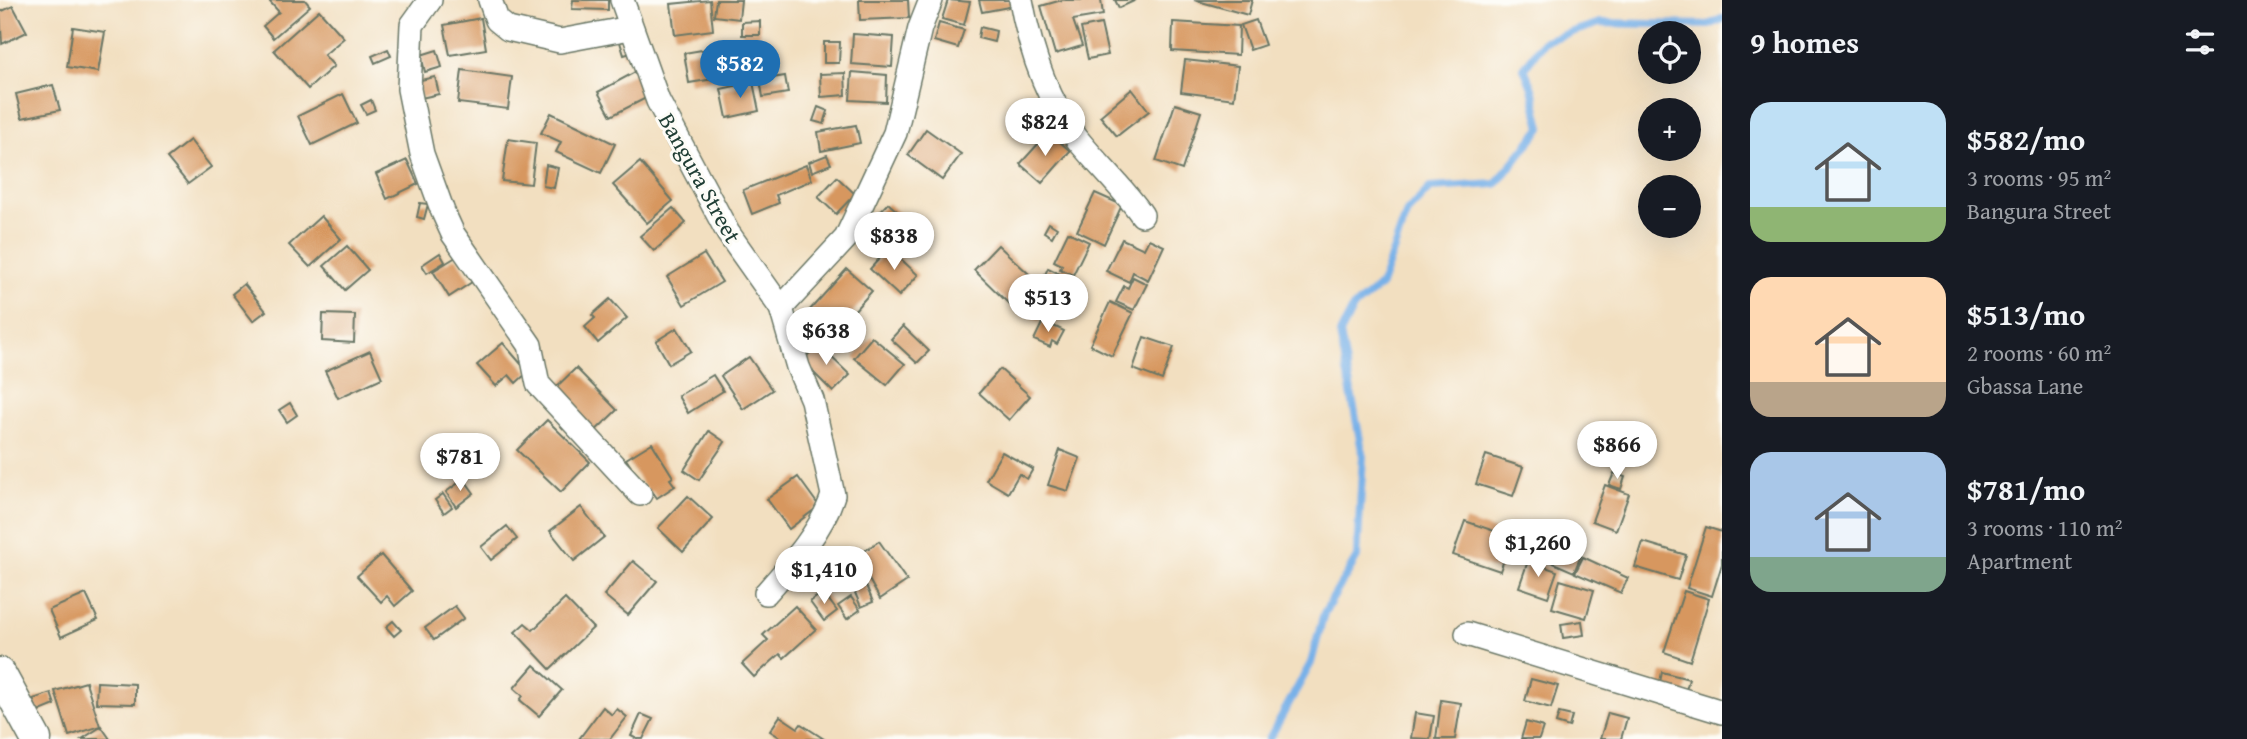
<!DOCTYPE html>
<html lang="en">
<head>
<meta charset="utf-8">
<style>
  :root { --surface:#171b24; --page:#20242c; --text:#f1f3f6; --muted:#9ea1a6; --accent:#1f6fb2 }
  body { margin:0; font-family:"Gentium Book Plus",serif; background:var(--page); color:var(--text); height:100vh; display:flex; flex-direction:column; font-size:26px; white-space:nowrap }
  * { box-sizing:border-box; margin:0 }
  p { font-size:23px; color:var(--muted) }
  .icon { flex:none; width:38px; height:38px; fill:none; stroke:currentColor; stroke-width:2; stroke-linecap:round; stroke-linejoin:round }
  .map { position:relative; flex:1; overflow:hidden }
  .details { display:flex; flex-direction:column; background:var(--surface); width:525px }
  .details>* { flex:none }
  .controls { position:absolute; left:1638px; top:21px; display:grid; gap:14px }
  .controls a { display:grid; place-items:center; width:63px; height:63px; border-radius:50%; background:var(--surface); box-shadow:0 7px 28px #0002; font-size:35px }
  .price { position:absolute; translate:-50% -60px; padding:0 16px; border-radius:24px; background:#fff; color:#222; font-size:23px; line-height:46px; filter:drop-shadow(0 2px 4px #0008) }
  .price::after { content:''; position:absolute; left:50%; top:42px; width:21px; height:16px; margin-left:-10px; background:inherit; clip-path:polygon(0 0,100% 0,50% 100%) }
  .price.current { background:var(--accent); color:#fff }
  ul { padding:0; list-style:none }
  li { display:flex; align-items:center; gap:21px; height:175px; padding:0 28px }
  li span { display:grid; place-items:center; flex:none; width:196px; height:140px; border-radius:21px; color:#555 }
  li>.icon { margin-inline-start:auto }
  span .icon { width:84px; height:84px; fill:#fffc; stroke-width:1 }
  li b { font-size:30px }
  h2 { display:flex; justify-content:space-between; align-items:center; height:84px; padding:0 28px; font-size:30px }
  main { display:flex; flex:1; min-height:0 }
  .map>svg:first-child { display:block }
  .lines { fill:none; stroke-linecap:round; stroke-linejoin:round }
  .stream { stroke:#78b1e8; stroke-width:8 }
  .building { fill:#d7975f }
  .minor-casing { stroke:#697665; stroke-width:26 }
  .tertiary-casing { stroke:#697665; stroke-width:33 }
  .minor { stroke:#fff; stroke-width:23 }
  .tertiary { stroke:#fff; stroke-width:30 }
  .labels { text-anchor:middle; stroke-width:6; stroke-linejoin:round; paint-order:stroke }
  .street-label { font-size:23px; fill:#1f3d34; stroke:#fdfcf7 }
</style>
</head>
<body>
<main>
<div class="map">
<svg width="1722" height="739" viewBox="0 0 1722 739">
  <rect width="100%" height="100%" fill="#fdfcf7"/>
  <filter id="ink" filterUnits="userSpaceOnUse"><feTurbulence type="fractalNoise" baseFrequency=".0143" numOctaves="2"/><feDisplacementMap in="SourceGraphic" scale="14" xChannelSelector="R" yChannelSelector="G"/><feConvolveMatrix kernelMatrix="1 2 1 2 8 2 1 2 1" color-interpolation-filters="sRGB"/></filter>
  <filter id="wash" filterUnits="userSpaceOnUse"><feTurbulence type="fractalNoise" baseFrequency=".00686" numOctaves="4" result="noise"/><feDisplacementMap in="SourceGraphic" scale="28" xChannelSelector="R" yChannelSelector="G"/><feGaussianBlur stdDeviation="1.57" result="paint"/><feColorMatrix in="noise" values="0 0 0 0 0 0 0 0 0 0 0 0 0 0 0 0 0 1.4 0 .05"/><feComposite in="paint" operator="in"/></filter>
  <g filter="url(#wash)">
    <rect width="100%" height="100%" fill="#f2dfc0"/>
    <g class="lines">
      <path class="stream" d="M1269,739L1311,663L1324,613L1357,557L1363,456L1340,334L1353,308L1381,285L1407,212L1430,188L1496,184L1541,128L1532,88L1524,68L1544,41L1600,23L1709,25L1722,19"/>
    </g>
    <g id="blocks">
      <g class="building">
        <path d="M272,0H305L310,6L273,38L263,26L279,12L270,2Z"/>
        <path d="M573,0H608V10L572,9Z"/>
        <path d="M710,0L713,30L675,35L671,4Z"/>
        <path d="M716,0H741L739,19L714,16Z"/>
        <path d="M859,0H908L909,18L860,20Z"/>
        <path d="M948,0L970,2L964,25L942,19Z"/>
        <path d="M979,0H1013L1014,6L982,12Z"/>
        <path d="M1062,0H1101L1103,15L1073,20L1082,46L1055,54L1041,6Z"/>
        <path d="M1115,0H1136L1119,8Z"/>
        <path d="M1194,0H1252L1248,15Z"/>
        <path d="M13,6L27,32L2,44L0,12Z"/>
        <path d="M319,10L344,38L324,55L334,66L308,89L274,50Z"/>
        <path d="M481,18L486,49L450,55L444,25Z"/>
        <path d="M1256,20L1265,45L1250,50L1241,25Z"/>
        <path d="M760,21V35H742V22Z"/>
        <path d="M1173,22L1239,26L1238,55L1172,51Z"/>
        <path d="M939,23L964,30L958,48L934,41Z"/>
        <path d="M1101,24L1108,55L1088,59L1081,28Z"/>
        <path d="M73,27L105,32L98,72L67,67Z"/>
        <path d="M980,27L996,31L994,42L978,38Z"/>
        <path d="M853,34L894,37L892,67L851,64Z"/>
        <path d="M631,39L635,52L624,55L620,42Z"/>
        <path d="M824,42H840L839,63H824Z"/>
        <path d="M720,47L726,77L689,83L684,53Z"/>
        <path d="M388,49L391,56L375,63L372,56Z"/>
        <path d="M437,50L442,67L425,72L421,55Z"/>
        <path d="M1185,60L1238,66L1234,99L1181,92Z"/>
        <path d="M462,70L512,77L508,109L458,103Z"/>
        <path d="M635,72L648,97L611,116L598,92Z"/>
        <path d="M852,72L887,75L886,102L850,100Z"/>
        <path d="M845,73L846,95L821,97L820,74Z"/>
        <path d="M785,76L788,93L763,97L760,80Z"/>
        <path d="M435,77L439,94L421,98L416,81Z"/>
        <path d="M753,82L759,111L727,118L721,89Z"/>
        <path d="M53,85L60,110L22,118L16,94Z"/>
        <path d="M1132,89L1149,111L1117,136L1100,116Z"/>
        <path d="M343,94L357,123L312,145L298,116Z"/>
        <path d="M371,100L375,110L366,114L361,105Z"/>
        <path d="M1175,104L1201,112L1182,170L1156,161Z"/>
        <path d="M818,107L828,111L824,124L813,121Z"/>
        <path d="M551,113L615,144L601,173L556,152L561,142L541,133Z"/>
        <path d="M856,125L860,143L821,151L818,132Z"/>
        <path d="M926,129L961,154L942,180L908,155Z"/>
        <path d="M1049,132L1070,151L1042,183L1020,164Z"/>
        <path d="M508,139L536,143L531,184L502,181Z"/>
        <path d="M190,140L211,167L188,184L167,158Z"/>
        <path d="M827,155L831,164L812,172L809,162Z"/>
        <path d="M407,160L418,184L387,199L376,174Z"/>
        <path d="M640,162L673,201L647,223L613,185Z"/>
        <path d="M546,165L558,168L554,188L543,186Z"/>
        <path d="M806,165L812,180L776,195L779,203L752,214L743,190Z"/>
        <path d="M837,177L855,194L836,214L818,197Z"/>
        <path d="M1095,193L1122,205L1104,244L1077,231Z"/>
        <path d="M420,203L428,204L424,219L417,217Z"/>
        <path d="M888,203L909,222L898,234L877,215Z"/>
        <path d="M673,208L686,223L654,251L640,236Z"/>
        <path d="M321,216L341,239L310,267L289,245Z"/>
        <path d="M1049,223L1057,228L1052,237L1044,232Z"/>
        <path d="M1068,232L1089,242L1073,275L1060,269L1062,265L1054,261Z"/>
        <path d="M1122,239L1144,249L1149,239L1164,246L1148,280L1133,272L1129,282L1106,271Z"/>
        <path d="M998,245L1030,275L1012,307L974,270Z"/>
        <path d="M347,246L368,270L345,290L324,266Z"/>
        <path d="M889,248L918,275L899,296L870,269Z"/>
        <path d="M440,253L445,262L427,273L422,265Z"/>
        <path d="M704,254L722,282L684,305L667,277Z"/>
        <path d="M456,257L472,282L449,297L433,271Z"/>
        <path d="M1048,268L1072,280L1052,321L1041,316L1039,321L1026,315Z"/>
        <path d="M847,269L872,291L833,334L808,312Z"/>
        <path d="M1133,277L1147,284L1134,310L1116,302L1124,286L1128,288Z"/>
        <path d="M244,284L266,311L253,321L232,294Z"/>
        <path d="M610,299L627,318L598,343L585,327L595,318L592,315Z"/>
        <path d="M1110,302L1133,313L1112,356L1090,345Z"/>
        <path d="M323,314L355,315L354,343L322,341Z"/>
        <path d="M1043,321L1064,331L1057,344L1052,341L1050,347L1034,340Z"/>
        <path d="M903,326L929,351L917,363L891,339Z"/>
        <path d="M677,328L691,351L669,364L656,341Z"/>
        <path d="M872,337L905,364L887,385L854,358Z"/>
        <path d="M1144,337L1174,347L1162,380L1133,369Z"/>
        <path d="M822,340L829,347L825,351L850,375L833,392L802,361Z"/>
        <path d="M503,343L528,372L516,383L509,375L496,386L477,365Z"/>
        <path d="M370,351L382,378L338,398L325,371Z"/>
        <path d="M749,357L772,390L743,409L721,376Z"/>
        <path d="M576,368L617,410L590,436L549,394Z"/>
        <path d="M1000,369L1030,396L1009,420L979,393Z"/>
        <path d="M713,375L723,391L688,413L678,396Z"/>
        <path d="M290,403L297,415L287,422L279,410Z"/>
        <path d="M547,420L590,462L561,492L517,450Z"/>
        <path d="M709,431L725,442L699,480L684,470Z"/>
        <path d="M652,443L673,477L670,479L675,486L657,498L652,491L648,493L626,459Z"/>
        <path d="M1060,450L1080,458L1068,491L1048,485Z"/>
        <path d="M1002,452L1033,469L1027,479L1019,474L1008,493L986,480Z"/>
        <path d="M1486,455L1523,467L1513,496L1476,484Z"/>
        <path d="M1614,473L1625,477L1621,489L1609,485Z"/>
        <path d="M798,477L819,506L789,529L767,499Z"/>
        <path d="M464,479L474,493L456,507L446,492Z"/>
        <path d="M1605,485L1629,494L1616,530L1592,521Z"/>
        <path d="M443,494L452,507L444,513L435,500Z"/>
        <path d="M688,496L713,519L683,552L658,528Z"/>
        <path d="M581,507L604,537L574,561L550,531Z"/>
        <path d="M1465,521L1512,537L1500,571L1453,555Z"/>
        <path d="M507,526L517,539L491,560L481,547Z"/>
        <path d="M1706,527L1722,532V564L1712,596L1687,588Z"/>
        <path d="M1535,536L1581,556L1574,572L1528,552Z"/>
        <path d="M879,541L907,581L880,599L856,557Z"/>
        <path d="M1643,542L1686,555L1678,580L1635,567Z"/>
        <path d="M381,555L412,591L395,606L387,596L381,602L357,576Z"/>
        <path d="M1583,557L1628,578L1621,593L1575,573Z"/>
        <path d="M633,561L657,581L628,615L604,595Z"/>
        <path d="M1528,561L1557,571L1548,597L1519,587Z"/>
        <path d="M1560,580L1594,590L1586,618L1552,608Z"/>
        <path d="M865,583L873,602L861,607L853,588Z"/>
        <path d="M1684,591L1709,599L1690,661L1664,652Z"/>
        <path d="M823,592L837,611L824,621L810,602Z"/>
        <path d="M86,594L98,620L61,637L49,610Z"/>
        <path d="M851,597L860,610L847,619L838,606Z"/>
        <path d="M565,599L593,628L550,669L515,632L525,623L533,630Z"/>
        <path d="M455,606L464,618L434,640L425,628Z"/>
        <path d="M795,606L816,629L784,658L780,654L754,677L742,664L768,640L763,635Z"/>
        <path d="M393,621L401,630L394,636L386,627Z"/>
        <path d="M1582,621L1584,635L1563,638L1561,624Z"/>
        <path d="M534,665L562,690L539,716L520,700L523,696L514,688Z"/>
        <path d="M1662,672L1689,679L1685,694L1659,687Z"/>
        <path d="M1531,679L1558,686L1551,708L1525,701Z"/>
        <path d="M86,682L100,726L69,736L55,691Z"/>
        <path d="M97,682L135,684V704L96,703Z"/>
        <path d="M51,693L55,705L38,712L33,699Z"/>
        <path d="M1441,700L1461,703L1455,739H1436Z"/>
        <path d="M603,707L612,715L617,709L627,717L610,739H579Z"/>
        <path d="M1415,713L1434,716L1430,739L1411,738Z"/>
        <path d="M1559,713L1572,716L1569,727L1556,723Z"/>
        <path d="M1608,713L1627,718L1621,739H1600Z"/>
        <path d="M641,714L653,719L643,739H637L631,736Z"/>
        <path d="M780,716L798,728L801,724L824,739H783L770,731Z"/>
        <path d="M1526,722L1543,727L1539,739H1521Z"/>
        <path d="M101,726L110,739H82L99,728Z"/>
      </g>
    </g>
  </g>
  <g filter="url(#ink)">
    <use href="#blocks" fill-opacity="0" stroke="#697665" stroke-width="2"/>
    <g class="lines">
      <g class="minor-casing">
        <g id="minor">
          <path d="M430,0L412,25L409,89L422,154L443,212L453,234L530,345L538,384L640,494"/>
          <path d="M490,0L497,20L508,29L560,41L630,28"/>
          <path d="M622,0L658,101L728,233L781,308"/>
          <path d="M1021,0C1030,49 1047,101 1078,140C1099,166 1123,188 1142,215"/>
          <path d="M766,593C791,565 822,531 833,495L812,400L798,367L781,308L846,238L895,133L920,28L931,0"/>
          <path d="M1467,634L1722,712"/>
        </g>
      </g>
      <g class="tertiary-casing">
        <path id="tertiary" d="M0,673L36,739"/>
      </g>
      <use href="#minor" class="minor"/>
      <use href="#tertiary" class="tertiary"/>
    </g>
  </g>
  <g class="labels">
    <g class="street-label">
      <text transform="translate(700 178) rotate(61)" y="8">Bangura Street</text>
    </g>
  </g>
</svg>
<div class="controls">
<a><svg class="icon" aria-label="locate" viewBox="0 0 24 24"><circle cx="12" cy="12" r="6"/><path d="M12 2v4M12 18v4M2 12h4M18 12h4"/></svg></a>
<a>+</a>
<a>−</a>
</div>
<b class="price current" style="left:740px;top:100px">$582</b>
<b class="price" style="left:1045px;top:158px">$824</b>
<b class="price" style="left:894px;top:272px">$838</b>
<b class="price" style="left:1048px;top:334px">$513</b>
<b class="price" style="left:826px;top:367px">$638</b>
<b class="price" style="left:1617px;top:481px">$866</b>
<b class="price" style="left:460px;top:493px">$781</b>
<b class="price" style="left:1538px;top:579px">$1,260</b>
<b class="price" style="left:824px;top:606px">$1,410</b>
</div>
<section class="details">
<h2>9 homes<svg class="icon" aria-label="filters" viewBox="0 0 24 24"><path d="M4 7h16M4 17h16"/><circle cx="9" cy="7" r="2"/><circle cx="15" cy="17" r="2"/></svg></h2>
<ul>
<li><span style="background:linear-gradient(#bfe0f5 75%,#8fb573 0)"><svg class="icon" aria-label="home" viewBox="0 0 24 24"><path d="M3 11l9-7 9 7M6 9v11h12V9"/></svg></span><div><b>$582/mo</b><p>3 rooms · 95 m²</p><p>Bangura Street</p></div></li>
<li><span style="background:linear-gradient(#ffd9b3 75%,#b9a48a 0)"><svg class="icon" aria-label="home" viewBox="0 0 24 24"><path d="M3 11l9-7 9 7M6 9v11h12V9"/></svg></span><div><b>$513/mo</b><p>2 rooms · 60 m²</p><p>Gbassa Lane</p></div></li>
<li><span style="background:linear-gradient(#a9c7e8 75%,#7fa58c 0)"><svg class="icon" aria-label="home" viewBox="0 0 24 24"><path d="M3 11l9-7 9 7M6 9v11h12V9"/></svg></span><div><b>$781/mo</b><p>3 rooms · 110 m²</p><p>Apartment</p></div></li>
</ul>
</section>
</main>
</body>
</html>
